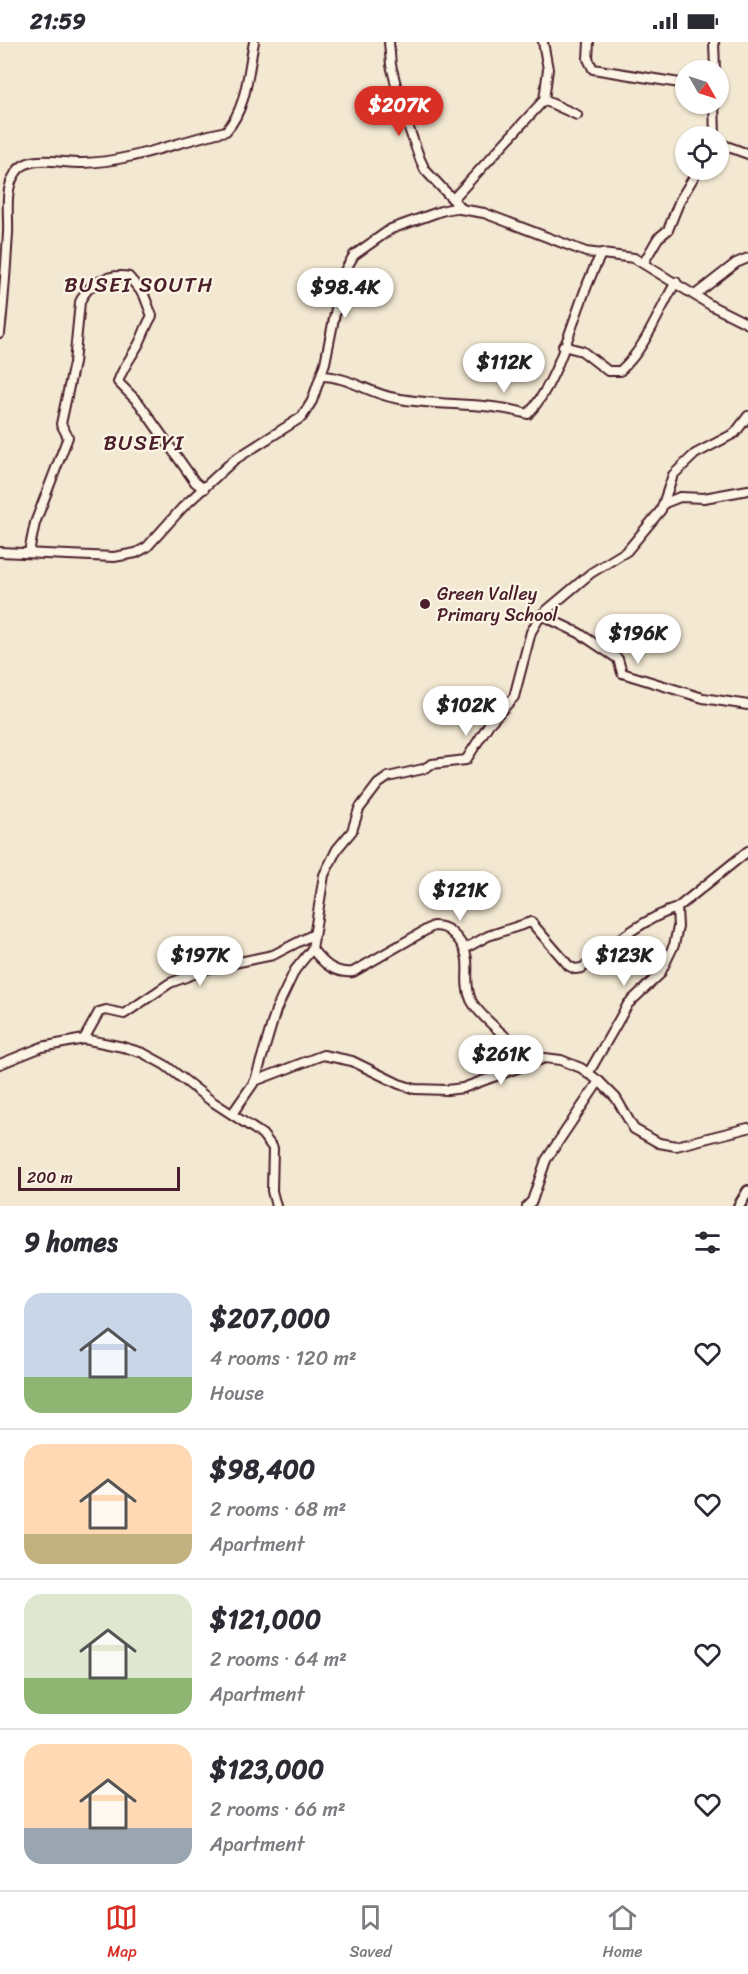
<!DOCTYPE html>
<html lang="en">
<head>
<meta charset="utf-8">
<style>
  :root { --surface:#fff; --page:#f2f2f3; --text:#2b2b33; --muted:#7c7c81; --line:#e1e1e2; --accent:#d93025 }
  body { margin:0; font-family:Sriracha,sans-serif; background:var(--page); color:var(--text); height:100vh; display:flex; flex-direction:column; font-size:22px; white-space:nowrap }
  * { box-sizing:border-box; margin:0 }
  p { font-size:20px; color:var(--muted) }
  .icon { flex:none; width:33px; height:33px; fill:none; stroke:currentColor; stroke-width:2; stroke-linecap:round; stroke-linejoin:round }
  .map { position:relative; height:1164px; overflow:hidden }
  .panel { display:flex; flex-direction:column; background:var(--surface); flex:1 }
  .panel>* { flex:none }
  .needle { width:39px; rotate:129deg }
  .tools { position:absolute; left:675px; top:18px; display:grid; gap:12px }
  .tools a { display:grid; place-items:center; width:54px; height:54px; border-radius:50%; background:var(--surface); box-shadow:0 2px 4px #0004; font-size:30px }
  .scale { position:absolute; left:18px; bottom:15px; width:162px; box-sizing:border-box; padding-left:6px; border:3px solid #4a1f2b; border-top:0; font-size:16px; line-height:21px; white-space:nowrap; color:#4a1f2b; -webkit-text-stroke:4px #fcf5e5; paint-order:stroke }
  .price { position:absolute; translate:-50% -51px; padding:0 14px; border-radius:21px; background:#fff; color:#222; font-size:20px; line-height:39px; filter:drop-shadow(0 2px 3px #0008) }
  .price::after { content:''; position:absolute; left:50%; top:36px; width:18px; height:14px; margin-left:-9px; background:inherit; clip-path:polygon(0 0,100% 0,50% 100%) }
  .price.active { background:var(--accent); color:#fff }
  ul { padding:0; list-style:none }
  li { display:flex; align-items:center; gap:18px; height:150px; padding:0 24px }
  li+li { border-top:2px solid var(--line) }
  li span { display:grid; place-items:center; flex:none; width:168px; height:120px; border-radius:18px; color:#555 }
  li>.icon { margin-inline-start:auto }
  span .icon { width:72px; height:72px; fill:#fffc; stroke-width:1 }
  li b { font-size:26px }
  h2 { display:flex; justify-content:space-between; align-items:center; height:72px; padding:0 24px; font-size:26px }
  .status { display:flex; justify-content:space-between; align-items:center; height:42px; padding:0 30px; background:var(--surface); direction:ltr }
  .status svg { height:16px; fill:currentColor }
  .tab-bar { display:flex; justify-content:space-around; align-items:center; height:84px; border-top:2px solid var(--line); background:var(--surface); font-size:16px; color:var(--muted) }
  .tab-bar a { display:grid; justify-items:center; gap:3px }
  .tab-bar .active { color:var(--accent) }
  .map>svg:first-child { display:block }
  .lines { fill:none; stroke-linecap:round; stroke-linejoin:round }
  .minor-casing { stroke:#4a1f2b; stroke-width:12 }
  .major-casing { stroke:#4a1f2b; stroke-width:14 }
  .minor { stroke:#fcf5e5; stroke-width:8 }
  .major { stroke:#fcf5e5; stroke-width:9 }
  .poi-dot { fill:#4a1f2b; stroke:#fcf5e5; stroke-width:2 }
  .labels { text-anchor:middle; stroke-width:4.5; stroke-linejoin:round; paint-order:stroke }
  .poi-label { font-size:18px; fill:#4a1f2b; stroke:#fcf5e5; text-anchor:start }
  .quarter-label { font-size:21px; letter-spacing:1.5px; fill:#4a1f2b; stroke:#fcf5e5 }
</style>
</head>
<body>
<div class="status"><b>21:59</b><svg viewBox="0 0 49 12"><path d="M0 12V9h3v3zM5 12V6h3v6zM10 12V3h3v9zM15 12V0h3v12zM26 1h20v11H26zM47 4h2v5h-2z"/></svg></div>
<div class="map">
<svg width="748" height="1164" viewBox="0 0 748 1164">
  <rect width="100%" height="100%" fill="#f3e8d2"/>
  <filter id="ink" filterUnits="userSpaceOnUse"><feTurbulence type="fractalNoise" baseFrequency=".0167" numOctaves="2"/><feDisplacementMap in="SourceGraphic" scale="12" xChannelSelector="R" yChannelSelector="G"/><feConvolveMatrix kernelMatrix="1 2 1 2 8 2 1 2 1" color-interpolation-filters="sRGB"/></filter>
  <g filter="url(#ink)">
    <g class="lines">
      <g class="minor-casing">
        <g id="minor">
          <path d="M389,0L391,23L402,67L420,117L425,128L462,167"/>
          <path d="M543,0L548,27L544,58"/>
          <path d="M589,0L588,17L593,27L686,42"/>
          <path d="M714,0L715,28"/>
          <path d="M714,62L715,94"/>
          <path d="M718,101L748,112"/>
          <path d="M453,157L544,58L577,73"/>
          <path d="M644,220L658,196L668,188L680,158L698,128"/>
          <path d="M695,253L736,221L748,216"/>
          <path d="M0,291C4,258 6,224 8,191C9,172 4,149 15,132C27,110 62,122 83,121C130,120 179,99 226,89C247,66 248,30 254,0"/>
          <path d="M563,304L582,309L608,329H620C646,306 658,270 676,240"/>
          <path d="M321,334C348,334 370,352 395,356C441,365 483,359 528,372C563,336 576,256 602,211"/>
          <path d="M665,461L680,455L704,456L748,448"/>
          <path d="M0,510L114,515L136,511L147,505L182,466L234,418L302,375L312,359L325,321L343,232L354,213L391,187L441,169L454,166L484,171L586,210L634,216L712,264L748,282"/>
          <path d="M29,510L35,481L68,395L61,382L74,321L80,260C87,242 109,231 129,235L144,253L152,274C145,285 143,295 137,305C130,317 122,327 118,340L139,361L195,440L204,447"/>
          <path d="M541,573L579,591L618,617L622,631L703,656L748,663"/>
          <path d="M312,907C323,921 334,932 353,930L433,884C444,884 449,887 457,896C476,918 461,935 471,958C478,973 521,1009 536,1018"/>
          <path d="M464,907L488,894L531,880L569,924L575,927L582,926C611,904 642,877 677,866L748,809"/>
          <path d="M84,997L99,970L106,968L124,972L170,941L210,926L273,913L314,892"/>
          <path d="M0,1022L42,1005L84,997L123,1005L143,1011L165,1023L210,1058L262,1092L273,1106L272,1149L276,1164"/>
          <path d="M588,1032L628,962L660,932L674,903L678,885L677,866"/>
          <path d="M255,1039L276,968L295,928L312,907L324,833L337,807L352,789L359,767L378,742L388,735L423,727L432,722L466,718L489,682L514,655L531,590L541,573L591,531L627,509L661,468L673,433L695,412L735,391L748,374"/>
          <path d="M232,1072L255,1039L323,1013L352,1019L399,1042L415,1047L447,1048L463,1046L545,1016L561,1018L581,1026L599,1039L616,1056L634,1087L659,1101L676,1104L748,1086"/>
          <path d="M527,1164L532,1159L546,1118L599,1039"/>
        </g>
      </g>
      <g class="major-casing">
        <path id="major" d="M739,1164L748,1149"/>
      </g>
      <use href="#minor" class="minor"/>
      <use href="#major" class="major"/>
    </g>
  </g>
  <circle class="poi-dot" cx="425" cy="562" r="6"/>
  <g class="labels">
    <g class="poi-label">
      <text x="437" y="558">Green Valley<tspan x="437" dy="21">Primary School</tspan></text>
    </g>
    <g class="quarter-label">
      <text x="139" y="250">BUSEI SOUTH</text>
      <text x="144" y="408">BUSEYI</text>
    </g>
  </g>
</svg>
<div class="tools">
<a><svg class="needle" viewBox="-14 -14 28 28"><path d="M0-13l5 13h-10z" fill="#e53935"/><path d="M0 13l5-13h-10z" fill="#7c7c81"/></svg></a>
<a><svg class="icon" aria-label="locate" viewBox="0 0 24 24"><circle cx="12" cy="12" r="6"/><path d="M12 2v4M12 18v4M2 12h4M18 12h4"/></svg></a>
</div>
<div class="scale">200 m</div>
<b class="price active" style="left:399px;top:95px">$207K</b>
<b class="price" style="left:345px;top:277px">$98.4K</b>
<b class="price" style="left:504px;top:352px">$112K</b>
<b class="price" style="left:638px;top:623px">$196K</b>
<b class="price" style="left:466px;top:695px">$102K</b>
<b class="price" style="left:460px;top:880px">$121K</b>
<b class="price" style="left:200px;top:945px">$197K</b>
<b class="price" style="left:624px;top:945px">$123K</b>
<b class="price" style="left:501px;top:1044px">$261K</b>
</div>
<section class="panel">
<h2>9 homes<svg class="icon" aria-label="filters" viewBox="0 0 24 24"><path d="M4 7h16M4 17h16"/><circle cx="9" cy="7" r="2"/><circle cx="15" cy="17" r="2"/></svg></h2>
<ul>
<li><span style="background:linear-gradient(#c9d6e8 70%,#8fb573 0)"><svg class="icon" aria-label="home" viewBox="0 0 24 24"><path d="M3 11l9-7 9 7M6 9v11h12V9"/></svg></span><div><b>$207,000</b><p>4 rooms · 120 m²</p><p>House</p></div><svg class="icon" aria-label="heart" viewBox="0 0 24 24"><path d="M12 20l-8-8c-3-5 5-10 8-4 3-6 11-1 8 4z"/></svg></li>
<li><span style="background:linear-gradient(#ffd9b3 75%,#c2b280 0)"><svg class="icon" aria-label="home" viewBox="0 0 24 24"><path d="M3 11l9-7 9 7M6 9v11h12V9"/></svg></span><div><b>$98,400</b><p>2 rooms · 68 m²</p><p>Apartment</p></div><svg class="icon" aria-label="heart" viewBox="0 0 24 24"><path d="M12 20l-8-8c-3-5 5-10 8-4 3-6 11-1 8 4z"/></svg></li>
<li><span style="background:linear-gradient(#dfe7d0 70%,#8fb573 0)"><svg class="icon" aria-label="home" viewBox="0 0 24 24"><path d="M3 11l9-7 9 7M6 9v11h12V9"/></svg></span><div><b>$121,000</b><p>2 rooms · 64 m²</p><p>Apartment</p></div><svg class="icon" aria-label="heart" viewBox="0 0 24 24"><path d="M12 20l-8-8c-3-5 5-10 8-4 3-6 11-1 8 4z"/></svg></li>
<li><span style="background:linear-gradient(#ffd9b3 70%,#9aa5b1 0)"><svg class="icon" aria-label="home" viewBox="0 0 24 24"><path d="M3 11l9-7 9 7M6 9v11h12V9"/></svg></span><div><b>$123,000</b><p>2 rooms · 66 m²</p><p>Apartment</p></div><svg class="icon" aria-label="heart" viewBox="0 0 24 24"><path d="M12 20l-8-8c-3-5 5-10 8-4 3-6 11-1 8 4z"/></svg></li>
</ul>
</section>
<nav class="tab-bar">
<a class="active"><svg class="icon" aria-label="map" viewBox="0 0 24 24"><path d="M3 6l6-2 6 2 6-2v14l-6 2-6-2-6 2zM9 4v14M15 6v14"/></svg>Map</a>
<a><svg class="icon" aria-label="saved" viewBox="0 0 24 24"><path d="M7 4h10v16l-5-4-5 4z"/></svg>Saved</a>
<a><svg class="icon" aria-label="home" viewBox="0 0 24 24"><path d="M3 11l9-7 9 7M6 9v11h12V9"/></svg>Home</a>
</nav>
</body>
</html>
